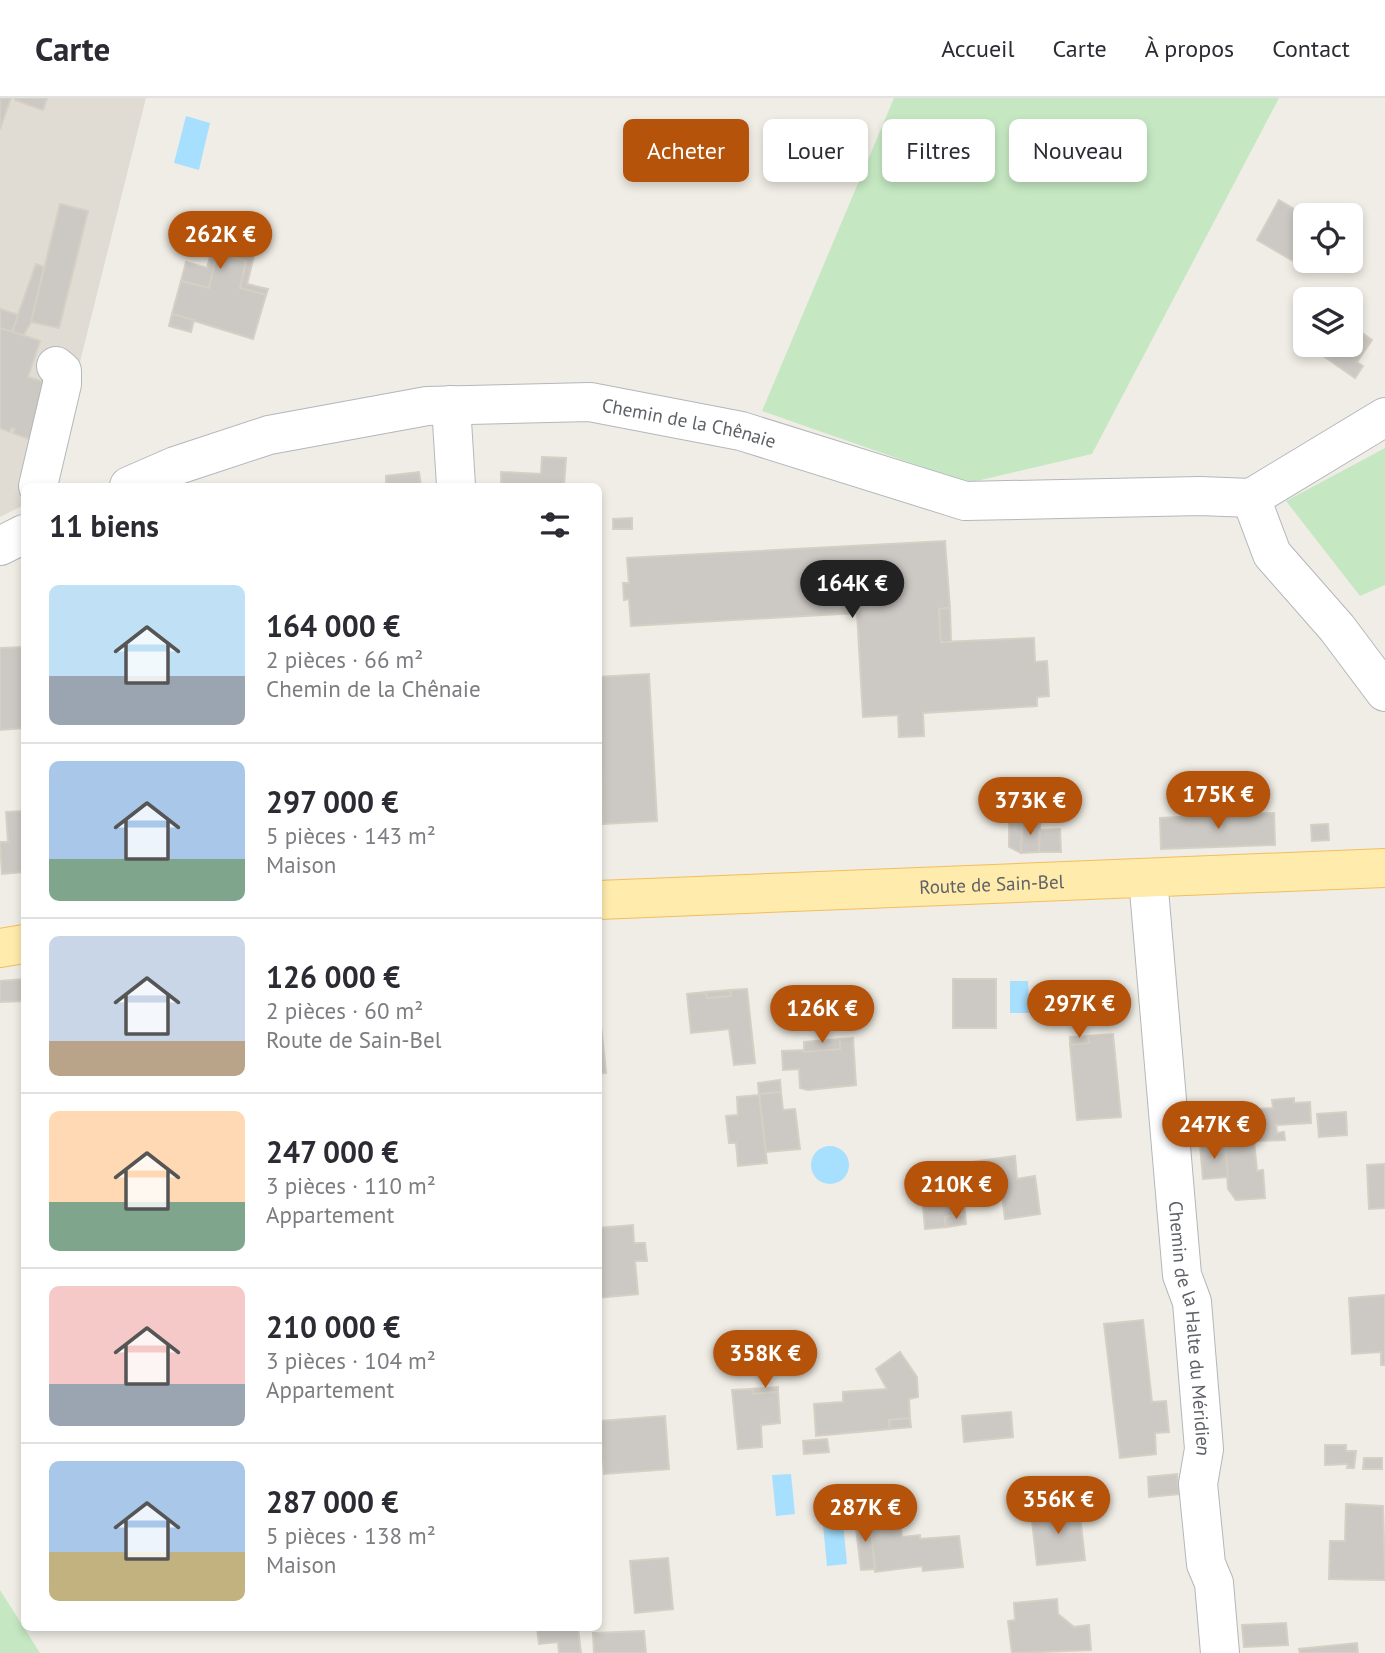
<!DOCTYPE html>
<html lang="fr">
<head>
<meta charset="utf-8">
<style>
  :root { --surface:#fff; --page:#f7f7f7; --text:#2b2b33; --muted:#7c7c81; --line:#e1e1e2; --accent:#b45309 }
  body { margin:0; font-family:"PT Sans",sans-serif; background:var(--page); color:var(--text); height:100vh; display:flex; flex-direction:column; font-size:26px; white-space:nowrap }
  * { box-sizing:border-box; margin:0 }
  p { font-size:23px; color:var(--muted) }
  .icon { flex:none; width:38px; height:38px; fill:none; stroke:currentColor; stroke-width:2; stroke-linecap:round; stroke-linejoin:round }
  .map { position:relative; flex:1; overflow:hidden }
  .panel { position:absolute; left:21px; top:385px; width:581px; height:1148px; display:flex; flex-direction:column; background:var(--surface); border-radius:10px; box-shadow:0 4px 10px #0003 }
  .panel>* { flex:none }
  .hud { position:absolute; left:623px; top:21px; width:656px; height:63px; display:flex; gap:14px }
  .buttons { position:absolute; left:1293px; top:105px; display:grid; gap:14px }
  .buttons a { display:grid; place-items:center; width:70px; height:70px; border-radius:10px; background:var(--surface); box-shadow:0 4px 10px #0003; font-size:35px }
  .price { position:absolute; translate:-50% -60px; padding:0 16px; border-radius:24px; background:var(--accent); color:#fff; font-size:23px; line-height:46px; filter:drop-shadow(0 2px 4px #0008) }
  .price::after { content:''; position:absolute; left:50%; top:42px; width:21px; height:16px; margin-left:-10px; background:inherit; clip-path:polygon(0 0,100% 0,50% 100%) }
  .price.current { background:#222; color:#fff }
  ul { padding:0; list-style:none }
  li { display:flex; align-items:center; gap:21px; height:175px; padding:0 28px }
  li+li { border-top:2px solid var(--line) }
  li span { display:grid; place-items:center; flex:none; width:196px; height:140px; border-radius:10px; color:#555 }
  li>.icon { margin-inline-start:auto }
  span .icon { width:84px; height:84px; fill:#fffc; stroke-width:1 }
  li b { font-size:30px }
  h2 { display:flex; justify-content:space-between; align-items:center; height:84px; padding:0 28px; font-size:30px }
  .tag { padding:0 24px; border-radius:10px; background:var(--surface); box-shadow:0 4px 10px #0003; font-size:24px; line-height:63px }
  .tag.current { background:var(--accent); color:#fff }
  header { display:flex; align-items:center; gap:42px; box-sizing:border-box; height:98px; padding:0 35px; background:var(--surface); border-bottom:2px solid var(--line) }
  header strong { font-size:33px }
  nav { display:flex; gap:38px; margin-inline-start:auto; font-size:24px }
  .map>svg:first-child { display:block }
  .education { fill:#e0dcd4 }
  .green { fill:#c5e8c2 }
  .water { fill:#a7e0ff }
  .building { fill:#ccc8c3; stroke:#d5cfc4; stroke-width:2 }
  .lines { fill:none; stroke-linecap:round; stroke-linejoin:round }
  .minor-casing { stroke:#b3b7bb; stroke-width:40 }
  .major-casing { stroke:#f4bd5b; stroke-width:40 }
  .minor { stroke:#fff; stroke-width:38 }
  .major { stroke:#ffebac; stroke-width:38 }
  .labels { text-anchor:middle; stroke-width:5; stroke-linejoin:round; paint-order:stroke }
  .street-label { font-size:19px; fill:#5e6267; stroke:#fff }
</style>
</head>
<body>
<header>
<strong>Carte</strong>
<nav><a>Accueil</a><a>Carte</a><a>À propos</a><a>Contact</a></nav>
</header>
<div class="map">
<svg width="1385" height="1555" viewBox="0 0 1385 1555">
  <rect width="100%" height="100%" fill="#f0ede6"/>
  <path class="education" d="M11,0H146L49,388H24V407L0,419V31Z"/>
  <g class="green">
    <path d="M894,0H1279L1092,356L968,385L762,313Z"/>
    <path d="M1385,350V487L1360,498L1286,403Z"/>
    <path d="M0,1492L40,1555H0Z"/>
  </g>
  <g class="water">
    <path d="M186,18L210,25L199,72L174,65Z"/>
    <path d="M1010,883H1028L1029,915H1010Z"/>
    <circle cx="830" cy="1067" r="19"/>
    <path d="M791,1376L795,1416L776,1418L772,1377Z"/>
    <path d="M843,1425L847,1466L827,1468L823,1427Z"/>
  </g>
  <g class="building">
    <path d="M0,0H11L0,31Z"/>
    <path d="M15,0H47L43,12L15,2Z"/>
    <path d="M1279,102L1306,118V163H1312L1307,171L1257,142Z"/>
    <path d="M60,106L88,113L59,230L31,224Z"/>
    <path d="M213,148L254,158L247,186L268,191L266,197L240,190L246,163L217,155L209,190L181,183L186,164L207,170Z"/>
    <path d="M217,155L246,163L240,190L266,197L253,241L172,216L181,183L209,190Z"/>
    <path d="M36,166L44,169L31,224L23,238L12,234Z"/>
    <path d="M0,211L18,217L12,234L0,230Z"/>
    <path d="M172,216L194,222L191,234L169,228Z"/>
    <path d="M1351,227L1372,242L1357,264L1363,268L1355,280L1312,250L1314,247H1351Z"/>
    <path d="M0,230L40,243L28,279L54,287L40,345L13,335L15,331L11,330L10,334L0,330Z"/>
    <path d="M542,359L566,360L564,388H501V374L541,376Z"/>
    <path d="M419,374L421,388H386V378Z"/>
    <path d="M632,420V431H613V421Z"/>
    <path d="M945,443L950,510L939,511L941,544L1034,540L1035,564L1047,563L1049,598L1037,599V608L923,615L924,638L899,639L898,617L863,619L857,515L631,528L629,501L624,502L623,485H629L627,460Z"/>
    <path d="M950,510L951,544H941L939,511Z"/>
    <path d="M24,549V630L0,632V550Z"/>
    <path d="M649,576L657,723L603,726L598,579Z"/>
    <path d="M24,713V774L2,776L0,744H8L6,714Z"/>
    <path d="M1274,715L1275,747L1161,751L1160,720Z"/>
    <path d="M1009,724H1022L1021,755L1009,749Z"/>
    <path d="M1022,724L1040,725L1039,754L1021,755Z"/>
    <path d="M1328,726L1329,742L1312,743L1311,727Z"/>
    <path d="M1060,731L1061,754H1039L1040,732Z"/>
    <path d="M24,881V903L0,904V883Z"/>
    <rect x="953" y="881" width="43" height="49"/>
    <path d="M747,891L755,965L734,967L729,931L691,935L687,896L706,894L707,900L731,898L730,892Z"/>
    <path d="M730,892L731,898L707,900L706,894Z"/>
    <path d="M598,898L606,975L598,976Z"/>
    <path d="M1113,936L1121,1019L1077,1022L1070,947L1089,945L1088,938Z"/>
    <path d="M1088,938L1089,945L1070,947V939Z"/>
    <path d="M853,940L856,987L808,992L800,990L799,971L783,972L782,953L840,951V941Z"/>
    <path d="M840,941V951L804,954V944Z"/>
    <path d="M780,982L781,994L759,996L758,985Z"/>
    <path d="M781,994L783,1012L795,1011L800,1051L766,1054L759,996Z"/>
    <path d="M759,997L767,1065L738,1068L736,1045H729L726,1018L738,1017L737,999Z"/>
    <path d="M1294,1000V1005L1310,1004L1311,1025L1276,1027L1277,1035L1284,1034L1285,1042L1251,1043L1248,1012L1273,1010L1272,1002Z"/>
    <path d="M1346,1014L1347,1037L1319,1039L1317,1016Z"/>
    <path d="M1254,1043L1257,1073L1263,1072L1265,1100L1236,1102L1228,1091L1225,1046Z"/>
    <path d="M1225,1046L1228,1079L1203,1081L1200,1047Z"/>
    <path d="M1015,1058L1017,1081L1035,1078L1040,1116L1005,1121L1001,1089L962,1094L965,1116L945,1119L946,1129L925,1131L922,1097L945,1094L943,1068Z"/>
    <path d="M1385,1066V1110L1369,1111L1367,1067Z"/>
    <path d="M965,1116L966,1126L946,1129L945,1119Z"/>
    <path d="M633,1127L634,1145H645L647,1163H635L638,1196L598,1200V1130Z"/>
    <path d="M1385,1197V1267H1381V1254L1352,1256L1349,1200Z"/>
    <path d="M1143,1222L1152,1304L1166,1303L1169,1334L1155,1335L1156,1356L1120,1360L1104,1226Z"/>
    <path d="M900,1254L917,1279L918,1299L909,1301L910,1320L889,1322L890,1331L816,1338L814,1306L843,1304V1294L887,1291L876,1271Z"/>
    <path d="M778,1289V1294L753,1296L752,1291Z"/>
    <path d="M752,1291L753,1296L778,1294L780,1325L761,1327L762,1349L738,1351L732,1292Z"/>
    <path d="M1011,1314L1013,1339L964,1344L962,1318Z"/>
    <path d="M665,1318L669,1371L604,1376L600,1323Z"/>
    <path d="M910,1320L911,1329L890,1331L889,1322Z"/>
    <path d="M827,1341L829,1354L804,1356L803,1343Z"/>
    <path d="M1325,1347H1346V1353H1356L1354,1370H1347L1348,1366L1325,1367Z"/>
    <path d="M1364,1360H1382V1371H1363Z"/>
    <path d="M1177,1376L1179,1396L1149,1399L1148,1379Z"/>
    <path d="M1346,1406L1383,1408L1385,1482L1329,1481L1330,1443H1345Z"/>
    <path d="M1079,1409L1085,1462L1037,1467L1031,1414Z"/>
    <path d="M893,1416L900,1422L902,1439L920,1437V1441L959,1438L963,1469L923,1473L922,1468L875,1474L870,1418Z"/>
    <path d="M870,1421L875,1471L861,1472L855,1422Z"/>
    <path d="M668,1460L673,1511L635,1515L630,1463Z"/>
    <path d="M1057,1501L1058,1516L1074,1529L1089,1527L1091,1552L1012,1555L1008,1523L1015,1522L1014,1505Z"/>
    <path d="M1286,1525L1288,1547L1244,1549L1242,1527Z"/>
    <path d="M537,1530H578L581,1555H559L558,1544L539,1546Z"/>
    <path d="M644,1533L646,1555H594L593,1535Z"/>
    <path d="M1357,1545L1358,1555H1300L1299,1551Z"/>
  </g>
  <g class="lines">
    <g class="minor-casing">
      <g id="minor">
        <path d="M451,307L456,388"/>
        <path d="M1385,319L1251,400L1272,456L1337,530L1385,594"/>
        <path d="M38,388L62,286V273L56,268"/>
        <path id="s1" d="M129,388L175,368L269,337L427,308L590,304L741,333L965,403L1200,398L1251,400"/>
        <path d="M0,448L24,436"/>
        <path id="s2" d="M1148,780L1182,1177L1192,1204L1204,1351L1198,1386L1206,1466L1214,1485L1220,1555"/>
      </g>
    </g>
    <g class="major-casing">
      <g id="major">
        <path id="s3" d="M598,802L1385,770"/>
        <path d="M0,850L24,846"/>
      </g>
    </g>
    <use href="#minor" class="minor"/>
    <use href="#major" class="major"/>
  </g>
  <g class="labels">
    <g class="street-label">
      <text dy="7" stroke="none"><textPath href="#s1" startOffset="574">Chemin de la Chênaie</textPath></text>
      <text dy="7" stroke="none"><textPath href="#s3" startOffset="394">Route de Sain-Bel</textPath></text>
      <text dy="7" stroke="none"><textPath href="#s2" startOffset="453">Chemin de la Halte du Méridien</textPath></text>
    </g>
  </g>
</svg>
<div class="buttons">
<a><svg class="icon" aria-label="locate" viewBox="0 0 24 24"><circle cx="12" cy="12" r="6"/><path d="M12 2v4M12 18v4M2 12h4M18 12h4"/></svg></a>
<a><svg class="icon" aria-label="layers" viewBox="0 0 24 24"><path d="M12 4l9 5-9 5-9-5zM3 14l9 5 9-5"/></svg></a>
</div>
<b class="price" style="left:220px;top:173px">262K €</b>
<b class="price current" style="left:852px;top:522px">164K €</b>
<b class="price" style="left:1218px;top:733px">175K €</b>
<b class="price" style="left:1030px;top:739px">373K €</b>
<b class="price" style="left:1079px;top:942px">297K €</b>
<b class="price" style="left:822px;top:947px">126K €</b>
<b class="price" style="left:1214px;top:1063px">247K €</b>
<b class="price" style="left:956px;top:1123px">210K €</b>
<b class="price" style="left:765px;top:1292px">358K €</b>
<b class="price" style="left:1058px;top:1438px">356K €</b>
<b class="price" style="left:865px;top:1446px">287K €</b>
<div class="hud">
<a class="tag current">Acheter</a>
<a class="tag">Louer</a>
<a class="tag">Filtres</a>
<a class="tag">Nouveau</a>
</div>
<section class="panel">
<h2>11 biens<svg class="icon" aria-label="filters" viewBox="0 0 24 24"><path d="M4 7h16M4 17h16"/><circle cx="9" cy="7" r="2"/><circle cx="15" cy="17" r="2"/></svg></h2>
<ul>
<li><span style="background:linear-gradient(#bfe0f5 65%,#9aa5b1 0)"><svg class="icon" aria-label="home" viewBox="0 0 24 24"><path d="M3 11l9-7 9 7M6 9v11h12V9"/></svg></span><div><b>164 000 €</b><p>2 pièces · 66 m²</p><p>Chemin de la Chênaie</p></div></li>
<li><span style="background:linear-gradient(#a9c7e8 70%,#7fa58c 0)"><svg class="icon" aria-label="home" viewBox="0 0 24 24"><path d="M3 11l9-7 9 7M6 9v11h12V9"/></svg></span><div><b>297 000 €</b><p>5 pièces · 143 m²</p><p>Maison</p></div></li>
<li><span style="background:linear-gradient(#c9d6e8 75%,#b9a48a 0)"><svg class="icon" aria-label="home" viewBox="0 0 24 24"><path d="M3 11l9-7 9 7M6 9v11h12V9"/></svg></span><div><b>126 000 €</b><p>2 pièces · 60 m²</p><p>Route de Sain-Bel</p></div></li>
<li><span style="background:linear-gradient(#ffd9b3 65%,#7fa58c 0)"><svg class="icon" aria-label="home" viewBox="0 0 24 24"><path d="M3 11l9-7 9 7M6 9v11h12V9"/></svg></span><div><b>247 000 €</b><p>3 pièces · 110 m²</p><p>Appartement</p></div></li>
<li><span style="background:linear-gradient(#f6c9c9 70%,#9aa5b1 0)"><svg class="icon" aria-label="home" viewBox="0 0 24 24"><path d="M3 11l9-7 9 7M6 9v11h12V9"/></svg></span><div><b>210 000 €</b><p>3 pièces · 104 m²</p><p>Appartement</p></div></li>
<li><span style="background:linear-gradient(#a9c7e8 65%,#c2b280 0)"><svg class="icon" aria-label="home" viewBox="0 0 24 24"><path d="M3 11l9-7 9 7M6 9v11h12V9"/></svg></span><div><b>287 000 €</b><p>5 pièces · 138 m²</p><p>Maison</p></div></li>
</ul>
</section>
</div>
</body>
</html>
